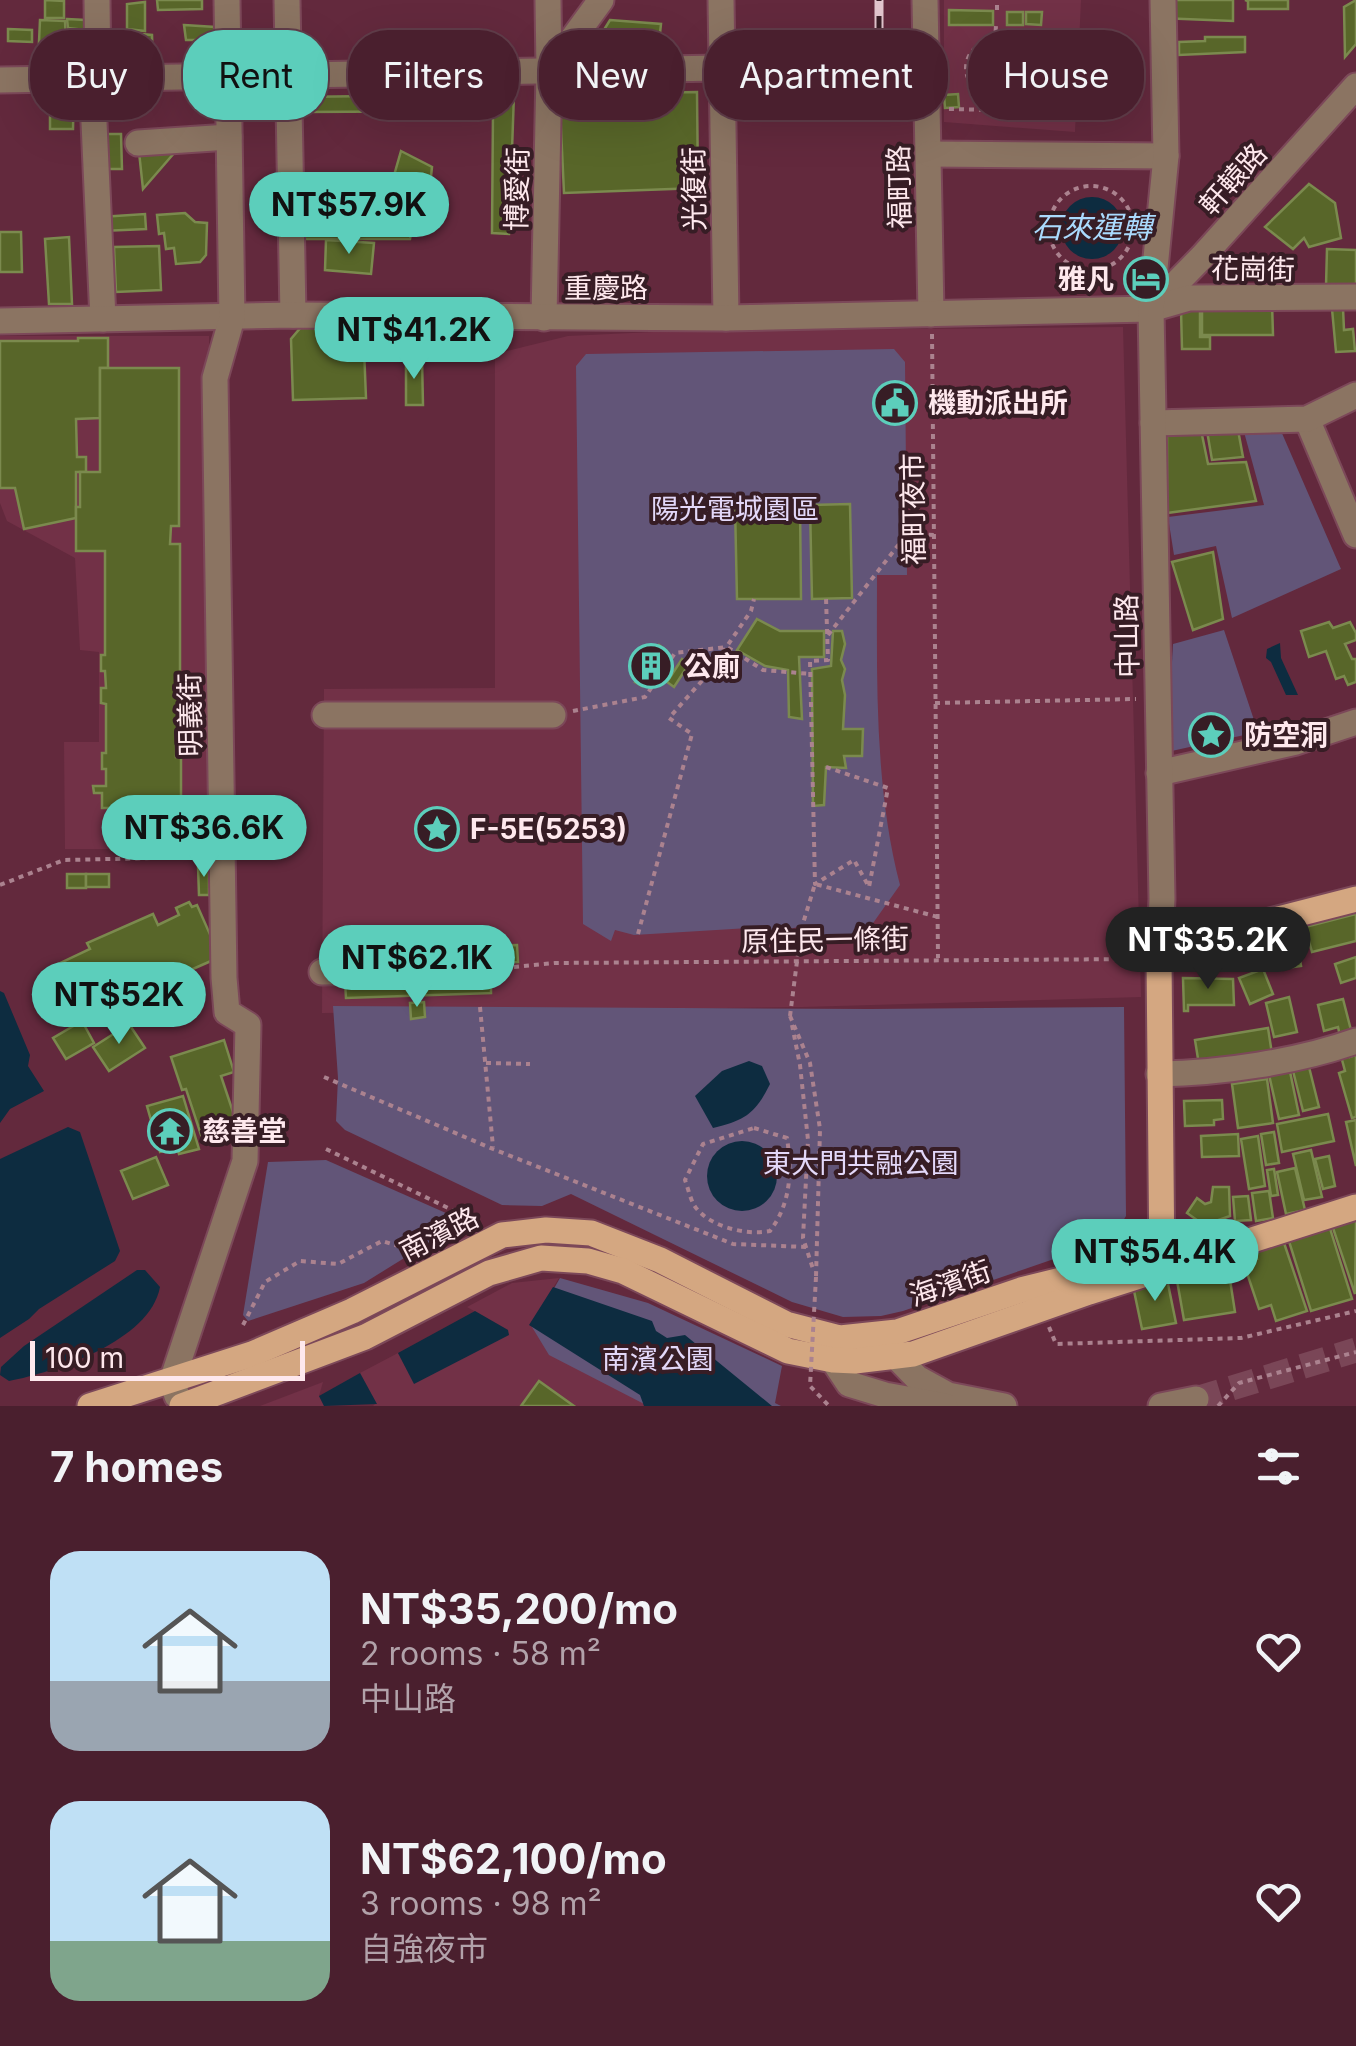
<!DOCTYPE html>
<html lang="en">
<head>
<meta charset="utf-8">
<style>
  :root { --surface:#4a1f2e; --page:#542c3a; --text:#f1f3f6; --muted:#b2a2aa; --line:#613d4a; --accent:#5ccebb }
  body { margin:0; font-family:Inter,"Noto Sans TC",sans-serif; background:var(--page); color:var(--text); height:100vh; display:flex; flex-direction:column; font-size:38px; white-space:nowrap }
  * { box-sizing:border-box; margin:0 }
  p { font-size:32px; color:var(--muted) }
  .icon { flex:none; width:55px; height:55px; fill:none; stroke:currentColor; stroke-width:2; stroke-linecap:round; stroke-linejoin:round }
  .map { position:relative; height:1406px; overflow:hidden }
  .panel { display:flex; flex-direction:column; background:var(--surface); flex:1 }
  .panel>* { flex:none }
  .hud { position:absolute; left:30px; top:30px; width:1298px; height:90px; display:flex; gap:20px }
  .scale { position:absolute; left:30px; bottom:25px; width:275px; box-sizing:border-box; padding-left:10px; border:5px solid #fee8ed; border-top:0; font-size:28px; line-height:35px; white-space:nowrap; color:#fee8ed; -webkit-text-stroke:8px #371d25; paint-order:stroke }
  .price { position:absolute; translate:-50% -85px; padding:0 22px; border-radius:35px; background:var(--accent); color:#111; font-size:32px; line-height:65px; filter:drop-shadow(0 2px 5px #0008) }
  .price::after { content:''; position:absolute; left:50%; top:60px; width:30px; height:22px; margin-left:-15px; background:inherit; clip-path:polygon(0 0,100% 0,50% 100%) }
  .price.active { background:#222; color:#fff }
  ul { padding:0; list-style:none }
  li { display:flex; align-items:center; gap:30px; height:250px; padding:0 50px }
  li span { display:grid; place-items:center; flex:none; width:280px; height:200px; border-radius:30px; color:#555 }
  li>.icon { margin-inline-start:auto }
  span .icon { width:120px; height:120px; fill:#fffc; stroke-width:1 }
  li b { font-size:42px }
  h2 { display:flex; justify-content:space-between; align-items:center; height:120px; padding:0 50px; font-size:42px }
  .chip { padding:0 35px; border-radius:40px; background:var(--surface); box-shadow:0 10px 40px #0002,0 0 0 2px var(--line); font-size:35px; line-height:90px }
  .chip.active { background:var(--accent); color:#111 }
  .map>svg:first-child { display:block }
  .built { fill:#723147 }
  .green { fill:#625578 }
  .water { fill:#0d2c40 }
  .building { fill:#586629; stroke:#7b8a4e; stroke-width:2.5 }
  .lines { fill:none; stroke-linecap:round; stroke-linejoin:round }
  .minor-tunnel { stroke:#7a4657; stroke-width:25; stroke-dasharray:25 12; stroke-linecap:butt }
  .minor-casing { stroke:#7c4859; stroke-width:29 }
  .major-casing { stroke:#7c4859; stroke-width:29 }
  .path { stroke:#ab828f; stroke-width:4; stroke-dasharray:5 5; stroke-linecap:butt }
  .minor { stroke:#8b7462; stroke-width:25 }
  .major { stroke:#d4a781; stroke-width:25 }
  .rail-casing { stroke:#e2c6ce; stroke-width:9 }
  .rail { stroke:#371d25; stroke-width:5; stroke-dasharray:15; stroke-linecap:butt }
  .path-bridge { stroke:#ab828f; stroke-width:4; stroke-dasharray:5 5; stroke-linecap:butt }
  .labels { text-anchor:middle; stroke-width:8; stroke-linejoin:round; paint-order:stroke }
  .street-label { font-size:28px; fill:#fee8ed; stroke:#371d25 }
  .poi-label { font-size:28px; font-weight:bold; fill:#fee8ed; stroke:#371d25; text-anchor:start }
  .park-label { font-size:28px; fill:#e3d8f9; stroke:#371d25 }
  .water-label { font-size:30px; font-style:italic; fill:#aadafd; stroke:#371d25 }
</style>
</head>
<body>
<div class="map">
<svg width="1356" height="1406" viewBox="0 0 1356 1406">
  <rect width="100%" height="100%" fill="#63293d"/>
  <g class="built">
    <path d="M944,0H1081L1075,132L944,122Z"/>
    <path d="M1123,327L1141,997L803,1007L322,1013L324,689L495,688V354L568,336L674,331Z"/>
    <path d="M0,336H209L212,849H65L64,742H99V652L80,650L75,558L7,521L0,503Z"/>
    <path d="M559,1278L530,1325L641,1395L644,1406H373L376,1403L360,1373L398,1353L414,1383L508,1330L467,1307L512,1283Z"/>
    <path d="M323,1382L319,1396L324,1406H260Z"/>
  </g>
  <g class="green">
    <path d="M894,349L905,362L907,575H877C877,678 874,785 900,885L866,933L822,937L805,925L775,933L749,928L634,935L615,930L611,941L583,924L576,366L586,354Z"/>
    <path d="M1281,431L1341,569L1232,618L1216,546L1174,555L1168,517L1264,505L1244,432Z"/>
    <path d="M1224,630L1258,732L1167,752L1173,644Z"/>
    <path d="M333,1006L870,1009L1124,1007L1126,1216L1112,1239L903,1311L881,1316L843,1317L792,1302L571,1194L542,1206L502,1205L345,1130L336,1121L338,1078Z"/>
    <path d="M326,1160L464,1221L364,1283L248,1321L243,1315L268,1162Z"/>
    <path d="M560,1278L648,1303L782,1366L775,1403L781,1406H648L549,1355L532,1327Z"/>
  </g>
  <g class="water">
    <circle cx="1092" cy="228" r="31"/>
    <path d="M1280,643L1281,658L1298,695H1286L1271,662L1266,658L1267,649Z"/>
    <path d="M0,991L4,993L30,1055L28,1066L44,1091L10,1109L0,1123Z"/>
    <path d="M749,1061L762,1066L770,1084C755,1114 745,1120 713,1128L695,1096L722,1071Z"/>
    <path d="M68,1127L80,1132L120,1251L115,1261L39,1309L29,1319L0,1338V1159Z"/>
    <circle cx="742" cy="1176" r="35"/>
    <path d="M137,1270H145L160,1287C150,1341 55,1372 9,1381L0,1375L1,1367L24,1346Z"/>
    <path d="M553,1287L652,1321L656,1331L667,1338L685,1335L772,1406H644L640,1395L529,1325Z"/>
    <path d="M475,1311L508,1330L509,1335L414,1384L398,1353Z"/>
    <path d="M360,1373L377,1404L324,1406L319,1396Z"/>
  </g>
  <g class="building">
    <path d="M45,0L64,1V18H45Z"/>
    <path d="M157,0H202V9L158,10Z"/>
    <path d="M1160,0H1233V21L1160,18Z"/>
    <path d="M1245,0H1288V9H1248V1Z"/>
    <path d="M1356,0V44L1345,57L1344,7Z"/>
    <path d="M145,2V31L127,29V4Z"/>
    <path d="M949,10L993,11V25H949Z"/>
    <rect x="1007" y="12" width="16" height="13"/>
    <path d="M1026,12H1042L1041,25L1026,24Z"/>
    <path d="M67,19L85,20V30L68,28Z"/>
    <path d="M40,20L65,21L67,65L38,64Z"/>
    <path d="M610,20L661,24L658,52L598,47V55L589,54Z"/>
    <path d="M184,25L215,27L216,69L196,68L195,40H186Z"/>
    <path d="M8,29L32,30V42L8,41Z"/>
    <path d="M129,33L152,35L153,69L123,67Z"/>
    <path d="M1205,37H1245V52L1179,55V42L1205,41Z"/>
    <path d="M1079,48L1133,59V86H1077Z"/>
    <path d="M50,85H74L73,129H50Z"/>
    <path d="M697,92L698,188L564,193L560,108L572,94Z"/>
    <path d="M514,94L509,234L492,233L493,111L302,112L300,97Z"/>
    <path d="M958,94L959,107L945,108L944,95Z"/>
    <path d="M95,134H121L122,169H96Z"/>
    <path d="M401,151L432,167L428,205L385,207Z"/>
    <path d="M139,152H175L143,189Z"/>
    <path d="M1309,184L1335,203L1341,238L1309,247L1304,238L1293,249L1265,227Z"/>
    <path d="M185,213L195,222L207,223L206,255L200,262L176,264L174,248L166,249L164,233L159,234L157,215Z"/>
    <path d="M304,213L429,218L430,231L412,228L410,239H305Z"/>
    <path d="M145,214L146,229L102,231L101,217Z"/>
    <path d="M0,232H21L22,272H0Z"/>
    <path d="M69,237L72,304H49L45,239Z"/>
    <path d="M326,240L374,243L371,274L325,270Z"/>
    <path d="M159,246L161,290L116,292L114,247Z"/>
    <path d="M1327,249L1356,250V287L1326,286Z"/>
    <path d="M1200,301V337H1210V349H1182L1181,310Z"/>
    <path d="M1202,303H1272L1273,335H1202Z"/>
    <path d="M1343,308L1344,330L1353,329L1355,351L1336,352L1332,309Z"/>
    <path d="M363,324L366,398L293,400L291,339L302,326Z"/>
    <path d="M78,338H108V368H100V418L76,419L77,457H86V472H76V518L24,529L15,488H0V341H78Z"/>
    <path d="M406,359H422L423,405H406Z"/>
    <path d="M100,368H179V526H171L170,544H180V737H176V757H181V808H169V849H111V808H102V793H94L93,786H106V769H102V753H106V704L101,703V688H106L105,671H101V655H105V551H76V507H80V472H100Z"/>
    <path d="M1167,428L1201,430L1208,464L1246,462L1256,501L1167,513Z"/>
    <path d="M1238,430L1243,457L1212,460L1207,431Z"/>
    <path d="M850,504L852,598L812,599L810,505Z"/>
    <path d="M800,505L801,599H737L735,506Z"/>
    <path d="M1213,552L1223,619L1193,630L1172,562Z"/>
    <path d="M757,619L780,631H824V657H799L802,719L789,717L788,670L765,666L737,650Z"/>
    <path d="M1329,622L1333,628L1350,622L1356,633V640L1345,644L1352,659H1356V682L1348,685L1344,676L1336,679L1326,651L1309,657L1301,631Z"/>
    <path d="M833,631H842L845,644L841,660L845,669L842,680L845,695L843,729H863L862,756H844L846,768L826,767L824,805L813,806L812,669L831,666Z"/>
    <path d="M659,645L666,650L642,686L635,682Z"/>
    <path d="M682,659L689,664L674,687L667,682Z"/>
    <path d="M198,866H209V895H199Z"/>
    <rect x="67" y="874" width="19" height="14"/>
    <rect x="86" y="874" width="23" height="13"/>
    <path d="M189,902L192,907L197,905L220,957L82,1018L58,964L90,949L87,943L153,914L158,925L179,915L176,908Z"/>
    <path d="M1356,914V941L1312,952L1305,927Z"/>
    <path d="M1297,941L1301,966L1286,968L1282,943Z"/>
    <path d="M517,945L518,962L345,968L344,950Z"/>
    <path d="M1356,957V978L1341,983L1335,964Z"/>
    <path d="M1263,969L1273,994L1250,1004L1239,978Z"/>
    <path d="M491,977V993L346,998L345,982Z"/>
    <path d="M1183,978L1233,979L1234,1005H1188V1011H1184Z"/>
    <path d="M1289,997L1297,1032L1274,1037L1266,1003Z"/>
    <path d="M1343,999L1353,1038L1341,1041L1338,1027L1324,1031L1318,1005Z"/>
    <path d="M424,1002L425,1017L411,1019L410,1003Z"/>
    <path d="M82,1021L94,1043L66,1059L53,1038Z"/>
    <path d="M129,1024L145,1048L109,1071L93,1047Z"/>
    <path d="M1268,1028L1272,1054L1199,1065L1195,1040Z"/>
    <path d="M224,1040L234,1072L221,1076L237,1124L201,1135L186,1089L182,1090L171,1057Z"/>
    <path d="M1349,1053L1350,1057L1356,1055V1117L1352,1118L1339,1073L1345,1071L1341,1056Z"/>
    <path d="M1306,1055L1319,1107L1303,1111L1290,1059Z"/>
    <path d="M1288,1062L1299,1115L1279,1119L1267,1066Z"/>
    <path d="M1267,1079L1273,1123L1238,1128L1232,1084Z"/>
    <path d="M183,1096L199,1149L179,1154L177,1147L160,1152L147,1106Z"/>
    <path d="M1222,1100L1223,1119L1214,1120V1125L1185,1126L1184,1101Z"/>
    <path d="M1328,1114L1334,1141L1282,1152L1277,1124Z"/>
    <path d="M1356,1120V1166L1346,1122Z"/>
    <path d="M1274,1132L1279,1163L1266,1165L1261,1134Z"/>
    <path d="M1238,1134L1239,1156L1202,1157L1201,1136Z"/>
    <path d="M1258,1136L1265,1186L1249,1189L1241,1139Z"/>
    <path d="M1311,1150L1322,1197L1304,1200L1293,1154Z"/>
    <path d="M1329,1156L1335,1186L1323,1189L1315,1159Z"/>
    <path d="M156,1157L168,1185L133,1199L121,1171Z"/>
    <path d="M1295,1168L1305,1210L1286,1214L1277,1172Z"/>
    <path d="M1274,1169L1278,1195L1271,1196L1267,1170Z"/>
    <path d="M1213,1187H1229L1230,1216L1204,1225L1187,1213L1197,1198L1205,1204L1211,1202Z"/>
    <path d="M1269,1191L1273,1218L1256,1221L1252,1193Z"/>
    <path d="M1248,1196L1251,1220L1235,1221L1233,1197Z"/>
    <path d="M1354,1215L1356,1222L1355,1294L1331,1222Z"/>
    <path d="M1328,1222L1352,1299L1311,1311L1287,1235Z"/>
    <path d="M1282,1237L1307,1311L1276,1321L1271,1305L1259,1309L1244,1264L1257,1259L1253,1246Z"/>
    <path d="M1228,1267L1235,1312L1184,1320L1176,1275Z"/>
    <path d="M1167,1279L1176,1323L1142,1329L1133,1286Z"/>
    <path d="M539,1381L574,1406H521Z"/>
  </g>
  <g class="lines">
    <path class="minor-tunnel" d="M1196,1399L1356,1350"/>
    <g class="minor-casing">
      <g id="minor">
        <path d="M97,0L98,79"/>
        <path d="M287,0L293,315"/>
        <path d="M721,0L726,318"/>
        <path d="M925,0L931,314"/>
        <path d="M549,71L601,0"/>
        <path d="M92,79L103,319"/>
        <path d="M0,80L722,68H926"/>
        <path d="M138,143L229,137"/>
        <path d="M929,154L1166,156"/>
        <path d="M1155,305L1202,257L1356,86"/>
        <path d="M544,318L549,71L548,0"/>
        <path d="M0,321L293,315L726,318L1151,309L1189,298L1356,297"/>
        <path d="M1307,419L1356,535"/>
        <path d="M1153,423L1307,419L1356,395"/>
        <path d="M325,715H553"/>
        <path d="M1159,773L1296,742L1356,722"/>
        <path d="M1159,959L1162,899L1151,309L1166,156L1163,0"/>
        <path d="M322,972L492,969"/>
        <path d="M1159,1074C1221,1073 1297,1062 1356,1041"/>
        <path d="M884,1344L917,1378L948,1395L1004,1406"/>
        <path d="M833,1360L849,1384L885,1395L945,1406"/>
        <path d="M177,1396L172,1381L245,1161L248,1025L227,1012L224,978L215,378L232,318L227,0"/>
        <path d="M1161,1406L1196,1399"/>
      </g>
    </g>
    <g class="major-casing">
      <g id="major">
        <path d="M1162,1271L1159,959L1196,940L1356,899"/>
        <path d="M90,1406L252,1354L352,1311L502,1235L546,1230L591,1233L660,1260L786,1324L840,1338L897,1332L1021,1290L1109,1268L1137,1270"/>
        <path d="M182,1406L365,1337L489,1273L541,1258L588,1261L623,1271L788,1351L833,1360L855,1361L913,1354L1089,1292L1356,1207"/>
      </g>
    </g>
    <g class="path">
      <path d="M997,10V0"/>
      <path d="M995,41L996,25"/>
      <circle cx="992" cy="68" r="26"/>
      <path d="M949,109L996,110L995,94"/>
      <circle cx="1091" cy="228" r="42"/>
      <path d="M1083,287L1086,270"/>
      <path d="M932,334L938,958"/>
      <path d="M828,635L907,534L934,535"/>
      <path d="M935,703L1136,699"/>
      <path d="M573,711L645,697L675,653L727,647L763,670L811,674"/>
      <path d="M826,767L888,788L869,887L854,860L815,884L810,661L828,660L826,598"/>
      <path d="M0,885L64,860L201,857"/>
      <path d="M801,930L815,884L938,917"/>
      <path d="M638,934L692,734L669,718L708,674L751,611L754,599"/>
      <path d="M514,967L555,963L1139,959"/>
      <path d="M480,1007L493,1147"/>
      <path d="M790,1016L810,1063L820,1129L816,1277"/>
      <path d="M792,1025L800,1065L808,1140L803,1238L814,1272"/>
      <path d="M486,1063L530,1064"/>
      <path d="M324,1077L493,1149L733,1244L806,1247"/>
      <path d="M754,1128L787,1138C792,1172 791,1203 770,1231C746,1236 707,1226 694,1205C690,1198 688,1188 685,1180L703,1144Z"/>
      <path d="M326,1149L473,1220"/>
      <path d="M243,1325L265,1282L300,1261L338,1264L382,1241L418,1252"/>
      <path d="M1049,1327L1056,1344L1241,1338L1356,1311"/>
      <path d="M1218,1406L1239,1383L1356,1352"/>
    </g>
    <use href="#minor" class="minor"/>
    <use href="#major" class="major"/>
    <g class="rail-casing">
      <path id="rail" d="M879,31V0"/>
    </g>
    <use href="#rail" class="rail"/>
    <g class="path-bridge">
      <path d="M790,1016L801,930"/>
      <path d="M816,1277L810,1386L829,1406"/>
    </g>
  </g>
  <defs>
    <g id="hotel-ring" transform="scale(2.25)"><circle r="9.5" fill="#371d25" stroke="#5ccebb" stroke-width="1.5"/><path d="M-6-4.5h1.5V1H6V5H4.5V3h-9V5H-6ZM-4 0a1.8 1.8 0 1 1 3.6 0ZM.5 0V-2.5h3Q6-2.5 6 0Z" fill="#5ccebb"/></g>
    <g id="civic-ring" transform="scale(2.25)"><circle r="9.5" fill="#371d25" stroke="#5ccebb" stroke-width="1.5"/><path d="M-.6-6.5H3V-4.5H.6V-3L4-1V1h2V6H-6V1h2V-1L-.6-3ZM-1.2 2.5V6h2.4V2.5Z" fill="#5ccebb"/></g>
    <g id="building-ring" transform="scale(2.25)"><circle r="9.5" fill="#371d25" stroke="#5ccebb" stroke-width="1.5"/><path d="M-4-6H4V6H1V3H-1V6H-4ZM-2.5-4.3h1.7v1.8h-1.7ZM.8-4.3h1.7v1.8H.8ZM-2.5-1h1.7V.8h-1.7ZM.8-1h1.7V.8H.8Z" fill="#5ccebb"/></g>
    <g id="sight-ring" transform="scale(2.25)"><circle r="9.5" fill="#371d25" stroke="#5ccebb" stroke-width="1.5"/><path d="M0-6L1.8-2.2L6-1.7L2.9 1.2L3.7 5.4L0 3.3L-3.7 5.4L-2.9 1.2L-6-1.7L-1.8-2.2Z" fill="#5ccebb"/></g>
    <g id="temple-ring" transform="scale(2.25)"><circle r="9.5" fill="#371d25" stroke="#5ccebb" stroke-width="1.5"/><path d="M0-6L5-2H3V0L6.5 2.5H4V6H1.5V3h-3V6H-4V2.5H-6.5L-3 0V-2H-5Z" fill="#5ccebb"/></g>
  </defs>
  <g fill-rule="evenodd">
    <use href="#hotel-ring" x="1146" y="279"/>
    <use href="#civic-ring" x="895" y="403"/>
    <use href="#building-ring" x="651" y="666"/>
    <use href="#sight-ring" x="1211" y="735"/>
    <use href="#sight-ring" x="437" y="829"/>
    <use href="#temple-ring" x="170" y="1131"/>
  </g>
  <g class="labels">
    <g class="street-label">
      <text transform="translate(1233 179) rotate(-48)" y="10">軒轅路</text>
      <text transform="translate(899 187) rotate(-91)" y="10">福町路</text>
      <text transform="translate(517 189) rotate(-89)" y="10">博愛街</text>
      <text transform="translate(694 189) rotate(-91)" y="10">光復街</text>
      <text transform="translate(1253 269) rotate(1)" y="10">花崗街</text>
      <text x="606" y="298">重慶路</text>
      <text transform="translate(913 509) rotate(-91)" y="10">福町夜市</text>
      <text transform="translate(1127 636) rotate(-91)" y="10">中山路</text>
      <text transform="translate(190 715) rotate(-91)" y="10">明義街</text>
      <text transform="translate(825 940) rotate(-1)" y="10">原住民一條街</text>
      <text transform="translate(439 1234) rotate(-27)" y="10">南濱路</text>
      <text transform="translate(950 1283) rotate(-19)" y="10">海濱街</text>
    </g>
    <g class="poi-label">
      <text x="1114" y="289" text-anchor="end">雅凡</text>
      <text x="928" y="413">機動派出所</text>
      <text x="684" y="676">公廁</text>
      <text x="1244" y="745">防空洞</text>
      <text x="470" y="839">F-5E(5253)</text>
      <text x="202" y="1141">慈善堂</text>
    </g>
    <g class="park-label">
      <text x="735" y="519">陽光電城園區</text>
      <text x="861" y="1173">東大門共融公園</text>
      <text x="658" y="1369">南濱公園</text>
    </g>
    <g class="water-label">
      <text x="1092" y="238">石來運轉</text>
    </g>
  </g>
</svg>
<div class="scale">100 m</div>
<b class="price" style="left:349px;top:257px">NT$57.9K</b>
<b class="price" style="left:414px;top:382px">NT$41.2K</b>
<b class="price" style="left:204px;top:880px">NT$36.6K</b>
<b class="price active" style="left:1208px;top:992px">NT$35.2K</b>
<b class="price" style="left:417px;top:1010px">NT$62.1K</b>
<b class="price" style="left:119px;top:1047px">NT$52K</b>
<b class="price" style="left:1155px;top:1304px">NT$54.4K</b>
<div class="hud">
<a class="chip">Buy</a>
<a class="chip active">Rent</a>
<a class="chip">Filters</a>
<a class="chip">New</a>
<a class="chip">Apartment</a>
<a class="chip">House</a>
</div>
</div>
<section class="panel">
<h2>7 homes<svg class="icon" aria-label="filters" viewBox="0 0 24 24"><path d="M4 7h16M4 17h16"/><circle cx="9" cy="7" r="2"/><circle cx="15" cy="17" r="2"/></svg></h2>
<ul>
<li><span style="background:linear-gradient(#bfe0f5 65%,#9aa5b1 0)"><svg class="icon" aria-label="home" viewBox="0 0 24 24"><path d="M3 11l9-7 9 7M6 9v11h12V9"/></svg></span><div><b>NT$35,200/mo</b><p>2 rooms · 58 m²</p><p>中山路</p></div><svg class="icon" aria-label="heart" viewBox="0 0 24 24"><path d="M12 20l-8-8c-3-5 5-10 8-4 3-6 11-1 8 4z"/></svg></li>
<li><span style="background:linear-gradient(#bfe0f5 70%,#7fa58c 0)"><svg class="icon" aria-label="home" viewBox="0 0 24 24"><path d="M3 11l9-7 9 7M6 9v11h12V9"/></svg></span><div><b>NT$62,100/mo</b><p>3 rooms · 98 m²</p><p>自強夜市</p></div><svg class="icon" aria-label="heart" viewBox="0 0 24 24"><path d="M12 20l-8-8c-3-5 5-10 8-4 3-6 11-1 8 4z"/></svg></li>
</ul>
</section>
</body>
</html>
